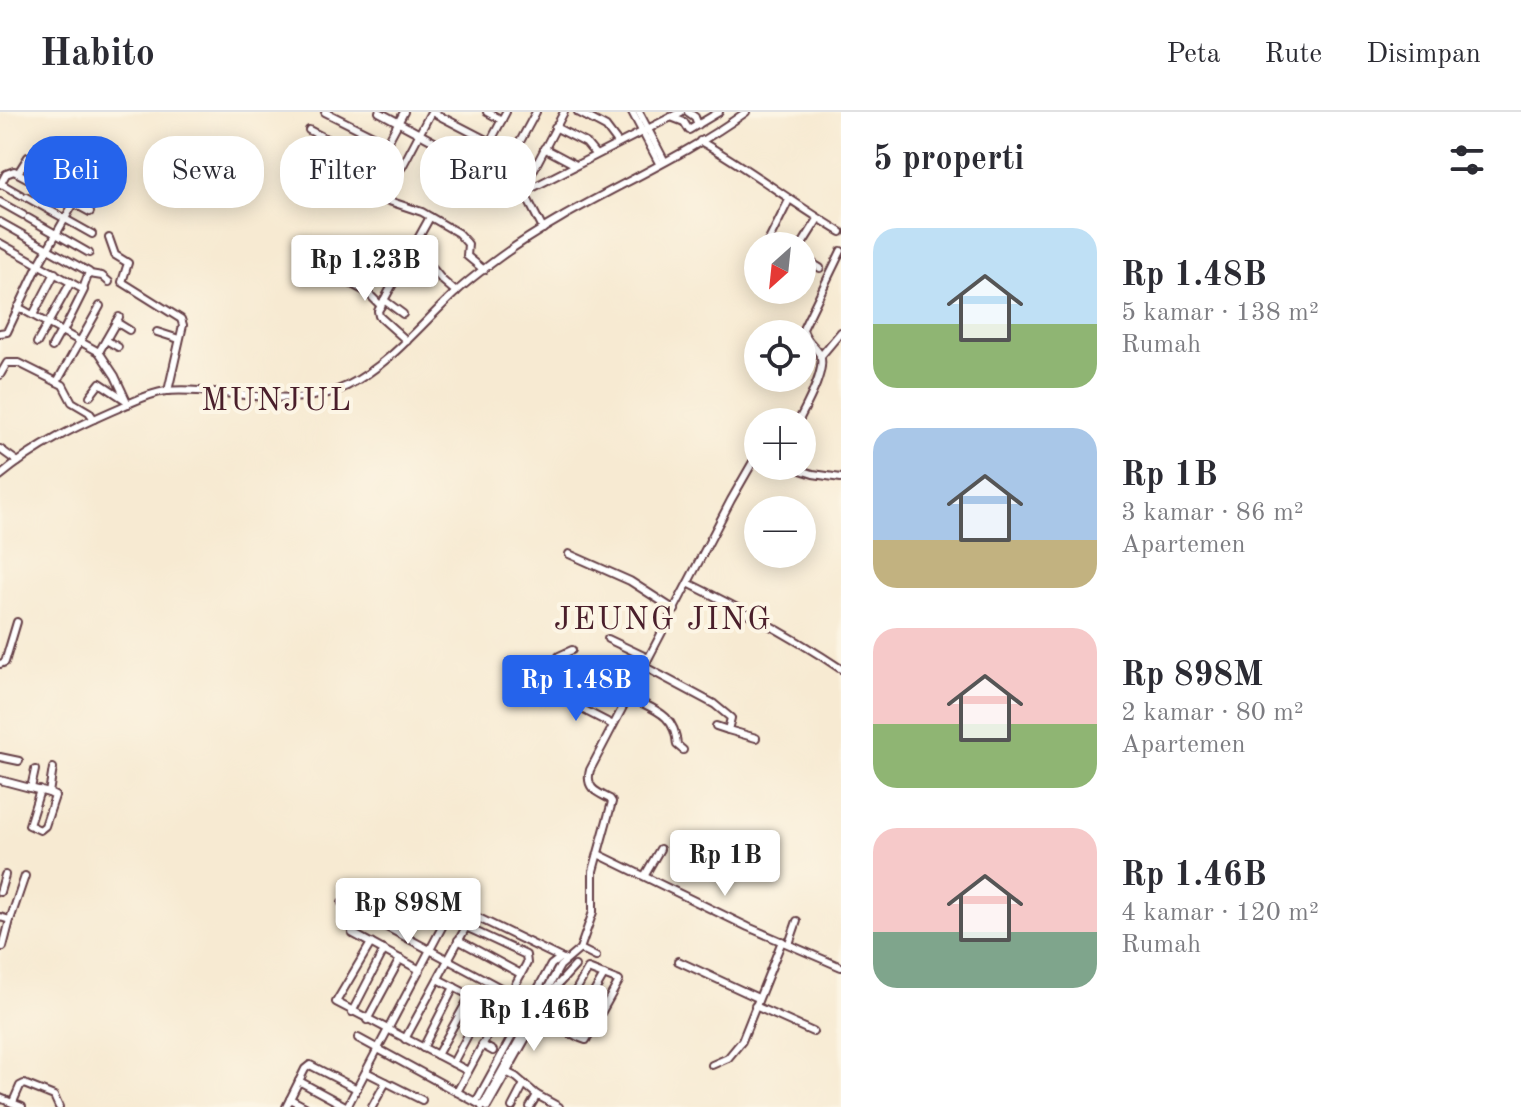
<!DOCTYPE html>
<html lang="id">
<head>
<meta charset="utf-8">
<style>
  :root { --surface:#fff; --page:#f7f7f7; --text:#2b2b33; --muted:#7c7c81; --line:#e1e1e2; --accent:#2563eb }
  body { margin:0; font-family:"Old Standard TT",serif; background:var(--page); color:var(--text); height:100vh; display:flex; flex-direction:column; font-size:30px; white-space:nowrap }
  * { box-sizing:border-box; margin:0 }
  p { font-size:26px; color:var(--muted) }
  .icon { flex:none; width:44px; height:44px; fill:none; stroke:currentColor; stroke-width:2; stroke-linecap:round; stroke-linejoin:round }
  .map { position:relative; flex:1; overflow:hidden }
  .panel { display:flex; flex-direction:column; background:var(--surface); width:680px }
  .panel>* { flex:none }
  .banner { position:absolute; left:24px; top:24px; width:696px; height:72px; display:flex; gap:16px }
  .needle { width:52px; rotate:207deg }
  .controls { position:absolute; left:744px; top:120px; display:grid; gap:16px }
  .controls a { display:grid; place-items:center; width:72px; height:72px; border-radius:50%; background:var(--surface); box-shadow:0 4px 20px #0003; font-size:40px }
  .price { position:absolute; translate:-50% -68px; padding:0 18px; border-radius:8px; background:#fff; color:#222; font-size:26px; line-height:52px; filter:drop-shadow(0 2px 4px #0008) }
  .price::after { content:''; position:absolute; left:50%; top:48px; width:24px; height:18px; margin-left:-12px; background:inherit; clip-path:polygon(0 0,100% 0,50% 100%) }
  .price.current { background:var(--accent); color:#fff }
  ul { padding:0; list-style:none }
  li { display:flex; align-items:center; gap:24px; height:200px; padding:0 32px }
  li span { display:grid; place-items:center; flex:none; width:224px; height:160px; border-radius:24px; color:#555 }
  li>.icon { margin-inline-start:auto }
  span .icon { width:96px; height:96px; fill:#fffc; stroke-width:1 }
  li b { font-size:34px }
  h2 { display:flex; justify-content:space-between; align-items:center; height:96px; padding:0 32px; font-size:34px }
  .chip { padding:0 28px; border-radius:32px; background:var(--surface); box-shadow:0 4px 20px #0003; font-size:28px; line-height:72px }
  .chip.current { background:var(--accent); color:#fff }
  header { display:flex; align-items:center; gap:48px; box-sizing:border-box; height:112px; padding:0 40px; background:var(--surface); border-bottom:2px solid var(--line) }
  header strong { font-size:38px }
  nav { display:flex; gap:44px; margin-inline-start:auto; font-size:28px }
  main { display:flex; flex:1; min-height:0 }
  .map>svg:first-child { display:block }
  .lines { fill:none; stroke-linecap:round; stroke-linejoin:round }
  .minor-casing { stroke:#643d44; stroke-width:10 }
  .minor { stroke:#fff; stroke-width:6 }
  .labels { text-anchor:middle; stroke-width:8; stroke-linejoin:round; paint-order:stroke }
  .quarter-label { font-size:32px; letter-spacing:2px; fill:#4a1f2b; stroke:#fcf5e5 }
</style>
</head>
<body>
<header>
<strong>Habito</strong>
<nav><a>Peta</a><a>Rute</a><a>Disimpan</a></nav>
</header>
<main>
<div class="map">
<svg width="841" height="995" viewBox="0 0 841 995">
  <rect width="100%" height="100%" fill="#fcf5e5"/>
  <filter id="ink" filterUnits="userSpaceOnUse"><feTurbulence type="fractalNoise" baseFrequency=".0125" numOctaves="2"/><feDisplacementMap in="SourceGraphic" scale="16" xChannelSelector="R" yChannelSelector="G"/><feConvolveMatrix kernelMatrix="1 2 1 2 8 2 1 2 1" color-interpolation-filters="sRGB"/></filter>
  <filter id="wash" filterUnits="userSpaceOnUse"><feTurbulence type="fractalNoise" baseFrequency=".006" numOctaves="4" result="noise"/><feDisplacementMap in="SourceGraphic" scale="32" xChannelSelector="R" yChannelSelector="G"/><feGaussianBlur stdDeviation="1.8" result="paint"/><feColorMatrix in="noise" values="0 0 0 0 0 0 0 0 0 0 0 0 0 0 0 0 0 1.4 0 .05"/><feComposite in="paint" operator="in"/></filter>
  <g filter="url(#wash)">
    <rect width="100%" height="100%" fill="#f7ead2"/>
  </g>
  <g filter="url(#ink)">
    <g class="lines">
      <g class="minor-casing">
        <g id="minor">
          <path d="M325,0L387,31"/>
          <path d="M379,0L523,78L543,117"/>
          <path d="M432,0L490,30"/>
          <path d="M487,0L502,8"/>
          <path d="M578,0L606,15L618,31"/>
          <path d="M632,0L659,51"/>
          <path d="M639,0L664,48"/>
          <path d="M688,0L695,5L698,13"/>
          <path d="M671,5L684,10L689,18L719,0"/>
          <path d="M555,15L586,31L595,42"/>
          <path d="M309,18L393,61L402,55L431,0"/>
          <path d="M700,29C750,57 792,91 841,120"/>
          <path d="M45,36L108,71"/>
          <path d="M544,36L574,52"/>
          <path d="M376,52L404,0"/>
          <path d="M42,53L99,85"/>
          <path d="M478,53L506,0"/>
          <path d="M383,57L372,80L374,84L422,100L458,121L468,132L467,144L484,158"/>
          <path d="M18,61L28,45L40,51"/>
          <path d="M501,65L536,0"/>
          <path d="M0,71L21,83"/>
          <path d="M0,73L6,62L14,59L90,100"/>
          <path d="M523,78L564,0"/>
          <path d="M524,80L681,0"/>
          <path d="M26,85L92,122"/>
          <path d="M0,90L23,103"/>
          <path d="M28,106L89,141"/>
          <path d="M0,110L89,160L83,177"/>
          <path d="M109,126L115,143L128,151L122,170L181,207L183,213L168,279"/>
          <path d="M0,131L84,178L63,220"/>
          <path d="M766,134L789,88"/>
          <path d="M801,134L818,107"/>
          <path d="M802,145L820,156"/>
          <path d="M433,157L442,168L456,180"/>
          <path d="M90,162L102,164L109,170"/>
          <path d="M348,170L367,180L381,194"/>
          <path d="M384,188L403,202"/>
          <path d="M18,195L99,240L115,264L128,292"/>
          <path d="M33,203L55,161"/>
          <path d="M116,210L129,218"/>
          <path d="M157,220L179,227"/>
          <path d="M0,221L7,220L39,152L98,49"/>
          <path d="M106,228L118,235"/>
          <path d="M407,229L379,204L378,199L430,105"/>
          <path d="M37,231L71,170"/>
          <path d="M52,235L61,219"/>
          <path d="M99,240L119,205"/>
          <path d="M820,245L841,220"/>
          <path d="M0,263L7,251H19L63,273L72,290L89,300L94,307"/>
          <path d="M57,270L100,194"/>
          <path d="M90,284L100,271L124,287"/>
          <path d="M798,310C805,296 827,258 820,243C815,233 805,229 803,217L841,139"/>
          <path d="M0,337L18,350"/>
          <path d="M788,354L813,362L841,366"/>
          <path d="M0,364C37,333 77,314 121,295C135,289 150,281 166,279C223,274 295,300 347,274C391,252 421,212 457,179C470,167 485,156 500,145C576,89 669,56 746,0"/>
          <path d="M569,442L630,469L675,498"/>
          <path d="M688,471C741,497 792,524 841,557"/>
          <path d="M608,527L648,546"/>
          <path d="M572,538L559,544L548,566L550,572L554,575L553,582L613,613"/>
          <path d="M0,552L5,550L17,510"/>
          <path d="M643,554L714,592L731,606L728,618L756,626"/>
          <path d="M628,584C654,598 675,601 677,633L683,638"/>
          <path d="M716,614L728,618"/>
          <path d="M0,645L19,649"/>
          <path d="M0,668L49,681L55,684L45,714L40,718L29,713L40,678"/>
          <path d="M31,676L35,658"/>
          <path d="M49,681L53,656"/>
          <path d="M598,742L748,815L841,855"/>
          <path d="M645,763L660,737"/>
          <path d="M0,780L5,763"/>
          <path d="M342,791L536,895"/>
          <path d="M363,802L354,808L352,821L420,858"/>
          <path d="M0,805L10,808L25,764"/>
          <path d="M458,828L521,862"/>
          <path d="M371,831L336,890L468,959"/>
          <path d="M789,832L797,809"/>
          <path d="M3,835L10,808"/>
          <path d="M580,837L596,845"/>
          <path d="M678,849L758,886"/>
          <path d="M438,867L500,899"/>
          <path d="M755,894L813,920"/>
          <path d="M352,900L384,838"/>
          <path d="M531,905C543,913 549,914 562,917C570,919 577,926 586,928L619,869L588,857L554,917"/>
          <path d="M367,908L400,847"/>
          <path d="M570,922L604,863"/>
          <path d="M358,926L479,992"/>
          <path d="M405,927L466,815L526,843L527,851L457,980"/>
          <path d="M482,933L493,939"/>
          <path d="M423,936L454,875"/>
          <path d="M437,943L470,884"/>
          <path d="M453,951L485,891"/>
          <path d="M712,953L728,946L742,929L782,829"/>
          <path d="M366,960L422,988"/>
          <path d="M506,960L516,965L537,983L559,995"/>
          <path d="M299,969L347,995"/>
          <path d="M0,986L22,995"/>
          <path d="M290,987L305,995"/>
          <path d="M13,990L20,974L24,972L54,984L59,995"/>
          <path d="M476,990L551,853L560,846"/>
          <path d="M286,995L305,957L310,953L357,977"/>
          <path d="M347,995L451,798L458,796L565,848"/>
          <path d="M372,995L386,970"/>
          <path d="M482,995L560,854L580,837L593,800V759L612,690L610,687C596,680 585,676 590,658L731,388L758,341"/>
          <path d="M487,995L553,878L575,854"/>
          <path d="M512,995L524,972"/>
          <path d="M530,995L537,983"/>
        </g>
      </g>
      <use href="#minor" class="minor"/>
    </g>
  </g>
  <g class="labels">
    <g class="quarter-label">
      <text x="277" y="298">MUNJUL</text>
      <text x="663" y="517">JEUNG JING</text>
    </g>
  </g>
</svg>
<div class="controls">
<a><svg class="needle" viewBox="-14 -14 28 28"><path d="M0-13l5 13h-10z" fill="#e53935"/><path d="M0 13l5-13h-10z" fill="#7c7c81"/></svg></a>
<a><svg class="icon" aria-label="locate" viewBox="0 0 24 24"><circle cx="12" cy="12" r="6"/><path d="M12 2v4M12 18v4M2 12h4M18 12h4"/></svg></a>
<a>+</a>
<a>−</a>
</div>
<b class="price" style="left:365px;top:191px">Rp 1.23B</b>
<b class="price current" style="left:576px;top:611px">Rp 1.48B</b>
<b class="price" style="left:725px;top:786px">Rp 1B</b>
<b class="price" style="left:408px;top:834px">Rp 898M</b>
<b class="price" style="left:534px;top:941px">Rp 1.46B</b>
<div class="banner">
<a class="chip current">Beli</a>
<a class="chip">Sewa</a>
<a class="chip">Filter</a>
<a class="chip">Baru</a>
</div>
</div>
<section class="panel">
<h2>5 properti<svg class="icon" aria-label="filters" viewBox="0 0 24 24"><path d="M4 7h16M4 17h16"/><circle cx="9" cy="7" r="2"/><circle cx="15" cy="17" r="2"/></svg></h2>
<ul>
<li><span style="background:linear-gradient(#bfe0f5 60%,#8fb573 0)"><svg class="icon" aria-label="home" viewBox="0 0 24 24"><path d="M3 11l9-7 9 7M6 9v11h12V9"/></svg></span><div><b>Rp 1.48B</b><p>5 kamar · 138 m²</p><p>Rumah</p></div></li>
<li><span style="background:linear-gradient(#a9c7e8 70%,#c2b280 0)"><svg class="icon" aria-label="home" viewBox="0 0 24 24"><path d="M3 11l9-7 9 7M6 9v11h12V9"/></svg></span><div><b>Rp 1B</b><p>3 kamar · 86 m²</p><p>Apartemen</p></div></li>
<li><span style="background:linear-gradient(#f6c9c9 60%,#8fb573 0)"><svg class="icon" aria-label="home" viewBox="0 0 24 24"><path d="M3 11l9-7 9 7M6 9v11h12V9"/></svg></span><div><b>Rp 898M</b><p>2 kamar · 80 m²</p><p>Apartemen</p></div></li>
<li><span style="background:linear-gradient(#f6c9c9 65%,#7fa58c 0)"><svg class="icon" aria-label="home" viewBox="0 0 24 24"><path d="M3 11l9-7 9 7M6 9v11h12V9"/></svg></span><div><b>Rp 1.46B</b><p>4 kamar · 120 m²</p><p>Rumah</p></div></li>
</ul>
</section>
</main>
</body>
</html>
